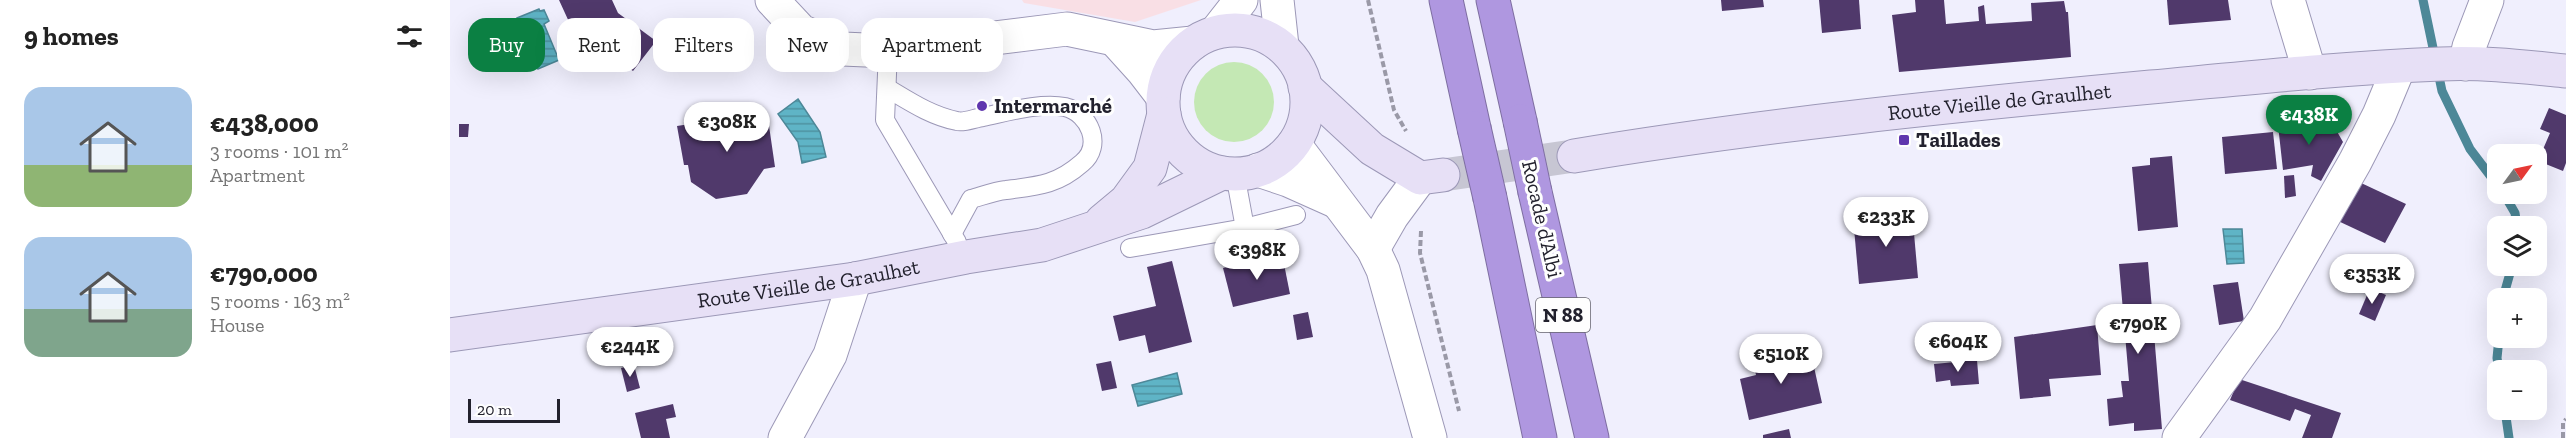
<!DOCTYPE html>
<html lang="en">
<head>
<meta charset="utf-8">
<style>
  :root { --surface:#fff; --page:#f2f2f2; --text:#222; --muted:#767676; --accent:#0b8043 }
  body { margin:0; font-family:"Zilla Slab",serif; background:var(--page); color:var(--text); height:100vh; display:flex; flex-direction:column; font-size:22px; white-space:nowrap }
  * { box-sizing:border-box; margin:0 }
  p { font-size:20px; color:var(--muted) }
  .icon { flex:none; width:33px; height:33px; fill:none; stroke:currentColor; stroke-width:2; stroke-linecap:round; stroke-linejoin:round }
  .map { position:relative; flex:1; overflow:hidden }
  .details { display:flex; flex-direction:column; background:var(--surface); width:450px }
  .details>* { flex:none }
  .guide { position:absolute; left:18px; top:18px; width:570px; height:54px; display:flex; gap:12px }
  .needle { width:39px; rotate:57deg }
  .buttons { position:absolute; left:2037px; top:144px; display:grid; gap:12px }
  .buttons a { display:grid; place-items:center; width:60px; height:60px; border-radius:12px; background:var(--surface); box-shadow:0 6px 24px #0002; font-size:30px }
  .scale { position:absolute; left:18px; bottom:15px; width:92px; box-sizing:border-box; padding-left:6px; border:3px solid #22212d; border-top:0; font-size:16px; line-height:21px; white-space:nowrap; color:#22212d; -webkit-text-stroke:4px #fefefe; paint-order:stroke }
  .price { position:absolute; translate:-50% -51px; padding:0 14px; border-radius:21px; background:#fff; color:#222; font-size:20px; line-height:39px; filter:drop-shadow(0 2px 3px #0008) }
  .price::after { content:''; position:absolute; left:50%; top:36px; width:18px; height:14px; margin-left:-9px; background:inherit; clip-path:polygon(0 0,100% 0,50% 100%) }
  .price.current { background:var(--accent); color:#fff }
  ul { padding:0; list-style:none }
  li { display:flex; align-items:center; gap:18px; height:150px; padding:0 24px }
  li span { display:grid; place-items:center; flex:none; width:168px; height:120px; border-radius:18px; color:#555 }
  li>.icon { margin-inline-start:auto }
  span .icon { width:72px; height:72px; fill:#fffc; stroke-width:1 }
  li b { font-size:26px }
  h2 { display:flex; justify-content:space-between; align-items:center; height:72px; padding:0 24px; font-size:26px }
  .pill { padding:0 21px; border-radius:18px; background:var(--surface); box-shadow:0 6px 24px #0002; font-size:21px; line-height:54px }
  .pill.current { background:var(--accent); color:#fff }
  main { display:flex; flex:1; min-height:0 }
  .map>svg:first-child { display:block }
  .commercial { fill:#f9dfe5 }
  .grass { fill:#c4e8b4 }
  .water { fill:url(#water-rules); stroke:#4d8898; stroke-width:1.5 }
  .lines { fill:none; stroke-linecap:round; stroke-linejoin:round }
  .stream { stroke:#4d8898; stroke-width:9 }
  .building { fill:#50396b; fill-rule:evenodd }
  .secondary-tunnel { stroke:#c7c6d3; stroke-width:33; stroke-dasharray:33 16; stroke-linecap:butt }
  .lane-casing { stroke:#9c98b7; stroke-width:20 }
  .street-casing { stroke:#9c98b7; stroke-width:35 }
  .secondary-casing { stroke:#9c98b7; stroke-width:35 }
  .highway-casing { stroke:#7e6ea1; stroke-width:35 }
  .path { stroke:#9a99a7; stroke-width:4; stroke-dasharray:6 3; stroke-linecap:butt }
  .lane { stroke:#fff; stroke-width:18 }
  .street { stroke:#fff; stroke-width:33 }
  .secondary { stroke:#e7e0f6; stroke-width:33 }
  .highway { stroke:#af97e0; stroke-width:33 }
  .highway-bridge-casing { stroke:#7e6ea1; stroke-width:35; stroke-linecap:butt }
  .highway-bridge { stroke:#af97e0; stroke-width:33 }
  .poi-dot { fill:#5f36ae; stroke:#fefefe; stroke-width:2 }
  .labels { text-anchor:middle; stroke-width:6; stroke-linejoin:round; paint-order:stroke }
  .shield { fill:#fefefe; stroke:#64636c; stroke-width:1.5 }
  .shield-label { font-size:20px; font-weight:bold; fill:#22212d }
  .street-label { font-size:21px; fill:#22212d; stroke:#fefefe }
  .poi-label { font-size:21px; font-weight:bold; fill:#22212d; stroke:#fefefe; text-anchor:start }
</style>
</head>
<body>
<main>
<section class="details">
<h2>9 homes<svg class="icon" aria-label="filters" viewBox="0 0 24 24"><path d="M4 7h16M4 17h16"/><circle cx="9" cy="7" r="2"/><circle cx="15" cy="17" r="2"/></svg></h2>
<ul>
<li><span style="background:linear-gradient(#a9c7e8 65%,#8fb573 0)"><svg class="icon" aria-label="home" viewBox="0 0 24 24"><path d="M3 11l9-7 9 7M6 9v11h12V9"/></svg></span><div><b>€438,000</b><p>3 rooms · 101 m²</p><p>Apartment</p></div></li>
<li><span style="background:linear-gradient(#a9c7e8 60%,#7fa58c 0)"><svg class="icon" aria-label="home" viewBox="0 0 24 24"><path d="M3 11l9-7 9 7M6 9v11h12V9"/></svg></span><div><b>€790,000</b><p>5 rooms · 163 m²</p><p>House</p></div></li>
</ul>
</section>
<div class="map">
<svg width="2116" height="438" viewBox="0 0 2116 438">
  <defs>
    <pattern id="water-rules" width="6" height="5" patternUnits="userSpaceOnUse" patternTransform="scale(1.5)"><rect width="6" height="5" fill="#5fb4c6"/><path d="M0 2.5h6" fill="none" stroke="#4e92a1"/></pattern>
  </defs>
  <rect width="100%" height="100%" fill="#f0effd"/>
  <path class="commercial" d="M572,0H751L685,22L574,3Z"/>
  <circle class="grass" cx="784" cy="102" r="40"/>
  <g class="water">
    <path d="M89,9L90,11L94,10L99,21L94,24L109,60L88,69L87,66L77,70L73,60L83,56L67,18Z"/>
    <path d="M348,99L370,132L376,157L352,163L348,142L328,114Z"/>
    <path d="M1773,229H1792L1794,263L1777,264Z"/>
    <path d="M727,373L732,394L688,406L682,385Z"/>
  </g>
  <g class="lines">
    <g class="stream">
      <path d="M1973,0L1992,91L2020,149L2048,186"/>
      <path d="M2054,194L2065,213L2067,226"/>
      <path d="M2053,298L2062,266"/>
      <path d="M2049,370L2047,358L2049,338"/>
      <path d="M2055,410L2059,438"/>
    </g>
  </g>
  <g class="building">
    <path d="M109,0H162L168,13L206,41L183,71L146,43L120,53L110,28L120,24ZM136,21L143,38L131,43L125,27Z"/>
    <path d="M1271,0H1313L1314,7L1272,11Z"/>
    <path d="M1369,0H1409L1411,29L1372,33Z"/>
    <path d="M1465,0H1494L1496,24L1529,21L1528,7L1534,5L1536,24L1582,21L1581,3L1614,1L1616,12H1618L1621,57L1449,72L1442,15L1466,12Z"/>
    <path d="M1717,0H1778L1781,20L1719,25Z"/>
    <path d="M2099,108L2116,115V163L2113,171L2088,161L2100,133L2090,129Z"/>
    <path d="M317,112L325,167L314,169L297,194L266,199L241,182L238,165H234L227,126Z"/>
    <path d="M1881,121L1893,142L1871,181L1861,176L1863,165L1833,170L1828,125Z"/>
    <path d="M9,124H19L18,137H9Z"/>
    <path d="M1823,132L1827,169L1775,174L1772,137Z"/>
    <path d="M1722,156L1728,227L1688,231L1682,167L1700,165V158Z"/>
    <path d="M1844,175L1846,196L1835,198L1834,176Z"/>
    <path d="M1909,182L1956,204L1935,243L1886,220Z"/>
    <path d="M1462,211L1468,278L1409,284L1403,217Z"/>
    <path d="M832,254L840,294L783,307L773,268Z"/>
    <path d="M722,261L742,342L699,353L695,335L669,341L663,316L706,306L697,267Z"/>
    <path d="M1698,262L1712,429L1684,431V423L1659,426L1657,399L1673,397L1671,381H1679L1669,264Z"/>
    <path d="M1788,282L1794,321L1769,325L1763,285Z"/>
    <path d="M1920,288L1936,295L1925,321L1909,314Z"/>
    <path d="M858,312L863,337L847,340L843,315Z"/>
    <path d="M1647,325L1651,375L1599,379L1601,396L1570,399L1564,337Z"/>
    <path d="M1360,349L1372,403L1299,420L1290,379L1306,375L1303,362Z"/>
    <path d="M1527,360L1529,384L1501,386L1500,380L1486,382L1484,364Z"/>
    <path d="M661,361L667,388L652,391L646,364Z"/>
    <path d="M184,365L190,388L177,392L171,368Z"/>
    <path d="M1789,379L1891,413L1882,438H1852L1861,415L1845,409L1840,421L1780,400Z"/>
    <path d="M223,404L226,417L216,419L220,438H191L185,413Z"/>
    <path d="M1339,429L1341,438H1313V435Z"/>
  </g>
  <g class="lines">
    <path class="secondary-tunnel" d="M993,175L1124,156"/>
    <g class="lane-casing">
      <g id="lane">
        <path d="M438,51L435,120L507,242"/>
        <path d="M437,88C459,101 481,116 507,121C514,123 525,118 533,117C557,112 591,102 615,107C640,113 653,146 632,163C607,185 588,186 556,190C545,191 532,196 521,199L502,234"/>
        <path d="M785,174L795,228"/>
        <path d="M680,248L795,228L846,215"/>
      </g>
    </g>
    <g class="street-casing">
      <g id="street">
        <path d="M322,0L351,31L393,49L438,51L617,29L703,47L743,43"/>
        <path d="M827,0L832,46"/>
        <path d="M1838,0L1860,73"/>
        <path d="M766,32L791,0"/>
        <path d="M665,40L693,71L713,97"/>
        <path d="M2015,64L2019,47L2037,0"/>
        <path d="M844,144L923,249L933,270L980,438"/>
        <path d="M808,170L838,180L885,201"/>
        <path d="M923,249L942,216L970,178"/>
        <path d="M335,438L380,355L405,279"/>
        <path d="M1729,438L1815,319L1905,162L1929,115L1949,67"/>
      </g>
    </g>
    <g class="secondary-casing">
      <g id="secondary">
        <circle cx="785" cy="102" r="72"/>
        <path d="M855,87L922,149L970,178L993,175"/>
        <path id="s1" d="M1124,156C1316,124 1508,105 1701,87C1798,78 1894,68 1991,64C2033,62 2075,67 2116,71"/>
        <path d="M652,221L676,201L700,168L714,114"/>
        <path id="s2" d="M0,335L405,279L516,257L592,245L692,212L772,173"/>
      </g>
    </g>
    <g class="highway-casing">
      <g id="highway">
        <path d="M996,0L1024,128"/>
        <path d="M1043,0L1070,121"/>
        <path d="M1085,192L1142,438"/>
        <path d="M1040,198L1090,438"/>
      </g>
    </g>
    <g class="path">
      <path d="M918,0L944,110L956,131"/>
      <path d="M971,231L970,253L1009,411"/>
      <path d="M2113,438V423L2116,419"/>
    </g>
    <use href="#lane" class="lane"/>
    <use href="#street" class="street"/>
    <use href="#secondary" class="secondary"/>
    <use href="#highway" class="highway"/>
    <g class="highway-bridge-casing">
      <g id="highway-bridge">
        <path d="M1070,121L1085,192"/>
        <path d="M1024,128L1040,198"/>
      </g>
    </g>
    <use href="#highway-bridge" class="highway-bridge"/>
  </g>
  <g class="poi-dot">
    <circle cx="532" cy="106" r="6"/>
    <rect x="1448" y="134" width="12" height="12" rx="3"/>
  </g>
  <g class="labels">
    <rect class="shield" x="1086" y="298" width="54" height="34" rx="4.5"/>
    <g class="shield-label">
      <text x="1113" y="322">N 88</text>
    </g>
    <g class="street-label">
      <text dy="7" stroke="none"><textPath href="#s1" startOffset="429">Route Vieille de Graulhet</textPath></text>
      <text transform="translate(1092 219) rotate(77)" y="7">Rocade d'Albi</text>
      <text dy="7" stroke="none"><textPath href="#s2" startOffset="362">Route Vieille de Graulhet</textPath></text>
    </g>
    <g class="poi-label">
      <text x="544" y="113">Intermarché</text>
      <text x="1466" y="147">Taillades</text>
    </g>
  </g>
</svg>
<div class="buttons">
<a><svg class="needle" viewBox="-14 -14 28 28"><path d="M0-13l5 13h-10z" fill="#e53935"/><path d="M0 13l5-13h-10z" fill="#767676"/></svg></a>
<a><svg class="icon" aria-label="layers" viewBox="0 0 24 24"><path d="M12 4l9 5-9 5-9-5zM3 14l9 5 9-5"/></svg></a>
<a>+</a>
<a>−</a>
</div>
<div class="scale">20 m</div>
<b class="price current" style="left:1859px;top:146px">€438K</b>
<b class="price" style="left:277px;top:153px">€308K</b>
<b class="price" style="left:1436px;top:248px">€233K</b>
<b class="price" style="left:807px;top:281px">€398K</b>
<b class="price" style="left:1922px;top:305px">€353K</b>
<b class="price" style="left:1688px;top:355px">€790K</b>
<b class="price" style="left:1508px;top:373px">€604K</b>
<b class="price" style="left:180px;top:378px">€244K</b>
<b class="price" style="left:1331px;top:385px">€510K</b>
<div class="guide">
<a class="pill current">Buy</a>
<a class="pill">Rent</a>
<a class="pill">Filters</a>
<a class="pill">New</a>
<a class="pill">Apartment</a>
</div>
</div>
</main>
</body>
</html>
